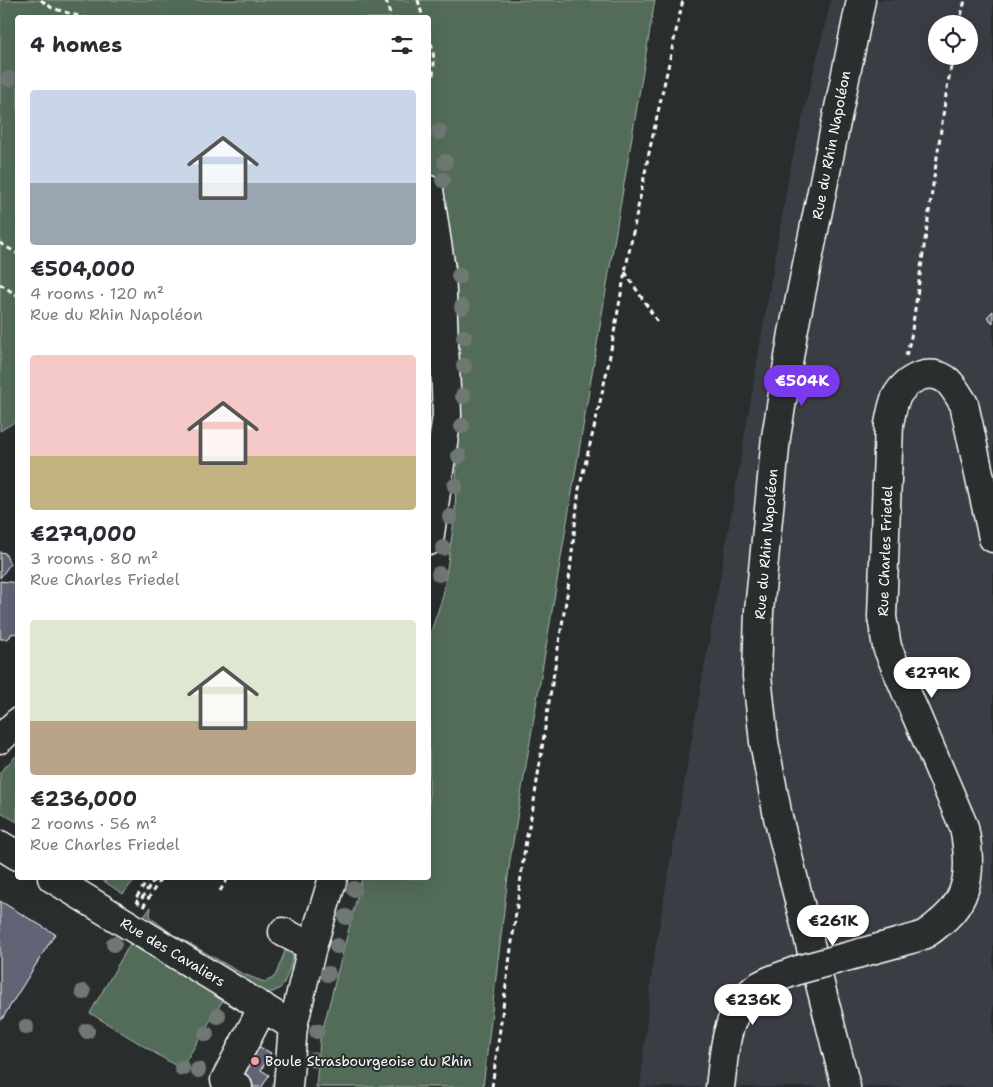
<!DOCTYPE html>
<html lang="en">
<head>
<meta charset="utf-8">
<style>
  :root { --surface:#fff; --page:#f7f7f7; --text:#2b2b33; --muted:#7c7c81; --accent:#7c3aed }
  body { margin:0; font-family:"Shantell Sans",sans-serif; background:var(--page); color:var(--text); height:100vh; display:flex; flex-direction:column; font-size:19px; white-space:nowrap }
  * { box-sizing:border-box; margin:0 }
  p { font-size:16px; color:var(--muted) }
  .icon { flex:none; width:28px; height:28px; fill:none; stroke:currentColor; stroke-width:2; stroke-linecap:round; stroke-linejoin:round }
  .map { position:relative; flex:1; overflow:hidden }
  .drawer { position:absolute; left:15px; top:15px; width:416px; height:865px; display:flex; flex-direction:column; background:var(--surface); border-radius:5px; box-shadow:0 5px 20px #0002 }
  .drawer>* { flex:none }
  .buttons { position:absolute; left:928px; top:15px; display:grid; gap:10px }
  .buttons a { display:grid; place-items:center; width:50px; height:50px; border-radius:50%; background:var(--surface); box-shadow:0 5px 20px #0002; font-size:25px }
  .price { position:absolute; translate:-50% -42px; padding:0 11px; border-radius:18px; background:#fff; color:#222; font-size:16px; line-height:32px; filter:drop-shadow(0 1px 2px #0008) }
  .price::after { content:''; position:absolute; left:50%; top:30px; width:15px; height:11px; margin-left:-8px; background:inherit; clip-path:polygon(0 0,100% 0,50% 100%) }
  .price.current { background:var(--accent); color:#fff }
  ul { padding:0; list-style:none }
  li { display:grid; align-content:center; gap:10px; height:265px; padding:0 15px }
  li span { display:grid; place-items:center; height:155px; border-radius:5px; color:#555 }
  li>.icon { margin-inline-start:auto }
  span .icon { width:90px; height:90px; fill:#fffc; stroke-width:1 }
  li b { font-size:21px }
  h2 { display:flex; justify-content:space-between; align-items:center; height:60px; padding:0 15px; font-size:21px }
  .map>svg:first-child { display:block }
  .built { fill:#3b3e44; fill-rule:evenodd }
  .green { fill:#536c5a; stroke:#a9b6ac }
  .building { fill:#646476; stroke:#fff }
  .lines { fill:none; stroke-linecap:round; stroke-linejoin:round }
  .minor-casing { stroke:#fff; stroke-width:31 }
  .major-casing { stroke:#fff; stroke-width:31 }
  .path { stroke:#fff; stroke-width:3; stroke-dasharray:5 4; stroke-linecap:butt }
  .minor { stroke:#2a2d2e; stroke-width:28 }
  .major { stroke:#2a2d2e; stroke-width:28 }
  .minor-bridge-casing { stroke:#fff; stroke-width:31; stroke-linecap:butt }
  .minor-bridge { stroke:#2a2d2e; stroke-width:28 }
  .tree { fill:#707873 }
  .poi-dot { fill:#ff9aa2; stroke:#2a2d2e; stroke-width:2 }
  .labels { text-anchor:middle; stroke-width:4; stroke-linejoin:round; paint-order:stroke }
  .street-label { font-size:14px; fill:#fff; stroke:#2a2d2e }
  .poi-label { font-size:14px; fill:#fff; stroke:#2a2d2e; text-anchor:start }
</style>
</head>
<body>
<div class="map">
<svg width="993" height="1087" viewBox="0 0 993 1087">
  <rect width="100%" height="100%" fill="#2a2d2e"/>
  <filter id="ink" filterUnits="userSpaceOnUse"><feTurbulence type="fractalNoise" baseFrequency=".02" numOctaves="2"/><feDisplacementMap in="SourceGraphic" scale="10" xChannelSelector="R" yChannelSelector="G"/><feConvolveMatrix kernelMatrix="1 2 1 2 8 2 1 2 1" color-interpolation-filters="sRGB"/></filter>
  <g filter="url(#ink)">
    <path class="built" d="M831,0H993V1087H640L653,962L730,521L790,170ZM936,24H969V56H936Z"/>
    <g class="green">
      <path d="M0,0H655L510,860L483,1087H316L320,1040L362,878H429V637L443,596L455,514L458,414L456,265L429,168V18H18V420L0,431Z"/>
      <path d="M429,250L436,401L429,462Z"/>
      <path d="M17,755V822L0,812V772Z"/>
      <path d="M99,878H136L123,894Z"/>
      <path d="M151,907L150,914L151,918L171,933L241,973L256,979L265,982L273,978L276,974L287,946L297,944C293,954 287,983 280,988C275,992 270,993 264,993L141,921Z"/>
      <path d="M130,944L223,1000L181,1069L90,1013Z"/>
    </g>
    <g class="building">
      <path d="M993,311V323L987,317Z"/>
      <path d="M0,552L5,553L10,564L0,578Z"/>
      <path d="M0,581L18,583V633L11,634L10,637L7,639H0Z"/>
      <path d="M0,901L55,934L2,1019L0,1020Z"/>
      <path d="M254,1044L271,1053L261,1070L269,1075L262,1087H246L234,1081Z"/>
    </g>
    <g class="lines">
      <g class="minor-casing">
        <g id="minor">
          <path d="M429,190L441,270L447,415L429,541"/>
          <path d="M0,739L18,722"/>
          <path d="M0,845L18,856"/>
          <path d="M52,878L293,1026"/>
          <path d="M283,932L312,947"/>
          <path d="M897,943C905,940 915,939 923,935C930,932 936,926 942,921C972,896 971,863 964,827L887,647L882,617L889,424C891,415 892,406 896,397C906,379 930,366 948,381C954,387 959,396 964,404L993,538"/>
          <path d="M238,1087L225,1080L263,1007"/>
          <path d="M288,1087L293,1026L312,947L333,878"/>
          <path d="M720,1087C724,1058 724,1027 742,1002C747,996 752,990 759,986C771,979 785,975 798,970"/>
        </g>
      </g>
      <g class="major-casing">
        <path id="major" d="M846,1087L778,817L764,742L757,676L759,611L776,437L793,333L861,0"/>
      </g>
      <g class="path">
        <path d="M41,0L52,8L85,18"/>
        <path d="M386,0L391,18"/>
        <path d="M418,0L423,18"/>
        <path d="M959,24L965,0"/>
        <path d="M429,35C434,52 437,70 429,87"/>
        <path d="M0,243L18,254"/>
        <path d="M625,272L657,321"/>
        <path d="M0,284L18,296"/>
        <path d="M906,356L911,337L947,88L953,56"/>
        <path d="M149,878L135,900L139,903L155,878"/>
        <path d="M220,891L228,878"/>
        <path d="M143,907L161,878"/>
        <path d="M492,1087L526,840L533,808L548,708L568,589L579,489L596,420L608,366L625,272L650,148L683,0"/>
      </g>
      <use href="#minor" class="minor"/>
      <use href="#major" class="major"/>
      <g class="minor-bridge-casing">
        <path id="minor-bridge" d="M798,970L897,943"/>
      </g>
      <use href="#minor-bridge" class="minor-bridge"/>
    </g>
    <g class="tree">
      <circle cx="9" cy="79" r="8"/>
      <circle cx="439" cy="132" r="8"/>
      <circle cx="445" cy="162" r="8"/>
      <circle cx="443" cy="180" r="8"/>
      <circle cx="459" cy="276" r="8"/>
      <circle cx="462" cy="307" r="8"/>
      <circle cx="464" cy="337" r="8"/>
      <circle cx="464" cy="366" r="8"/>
      <circle cx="463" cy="396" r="8"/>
      <circle cx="462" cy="426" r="8"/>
      <circle cx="459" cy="456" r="8"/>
      <circle cx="455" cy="486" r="8"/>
      <circle cx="450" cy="517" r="8"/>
      <circle cx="443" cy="548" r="8"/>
      <circle cx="439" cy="574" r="8"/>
      <circle cx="354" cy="889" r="8"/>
      <circle cx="346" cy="917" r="8"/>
      <circle cx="114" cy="944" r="8"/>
      <circle cx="337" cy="946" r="8"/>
      <circle cx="328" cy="974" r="8"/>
      <circle cx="83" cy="992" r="8"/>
      <circle cx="218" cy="1016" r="8"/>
      <circle cx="26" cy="1027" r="8"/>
      <circle cx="87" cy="1031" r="8"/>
      <circle cx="317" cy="1031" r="8"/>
      <circle cx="206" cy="1034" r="8"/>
      <circle cx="314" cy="1060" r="8"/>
      <circle cx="182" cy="1068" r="8"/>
      <circle cx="198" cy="1070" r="8"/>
    </g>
  </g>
  <circle class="poi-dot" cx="255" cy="1061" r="5"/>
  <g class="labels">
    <g class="street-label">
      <text transform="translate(831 145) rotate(-79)" y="5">Rue du Rhin Napoléon</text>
      <text transform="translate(766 544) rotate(-85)" y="5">Rue du Rhin Napoléon</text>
      <text transform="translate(885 551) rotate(-88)" y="5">Rue Charles Friedel</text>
      <text transform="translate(173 952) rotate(31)" y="5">Rue des Cavaliers</text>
    </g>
    <g class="poi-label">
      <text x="265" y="1066">Boule Strasbourgeoise du Rhin</text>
    </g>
  </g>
</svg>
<div class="buttons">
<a><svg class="icon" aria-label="locate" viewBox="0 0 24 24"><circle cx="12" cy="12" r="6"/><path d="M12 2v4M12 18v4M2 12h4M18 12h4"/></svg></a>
</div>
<b class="price current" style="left:802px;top:407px">€504K</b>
<b class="price" style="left:932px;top:699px">€279K</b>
<b class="price" style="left:833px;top:947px">€261K</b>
<b class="price" style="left:753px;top:1026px">€236K</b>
<section class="drawer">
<h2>4 homes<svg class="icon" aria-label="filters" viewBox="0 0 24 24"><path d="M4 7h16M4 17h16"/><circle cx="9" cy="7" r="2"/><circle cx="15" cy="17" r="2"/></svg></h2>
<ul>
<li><span style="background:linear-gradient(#c9d6e8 60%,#9aa5b1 0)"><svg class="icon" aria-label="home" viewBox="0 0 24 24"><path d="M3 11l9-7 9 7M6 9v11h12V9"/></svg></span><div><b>€504,000</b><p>4 rooms · 120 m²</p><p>Rue du Rhin Napoléon</p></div></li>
<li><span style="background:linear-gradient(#f6c9c9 65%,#c2b280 0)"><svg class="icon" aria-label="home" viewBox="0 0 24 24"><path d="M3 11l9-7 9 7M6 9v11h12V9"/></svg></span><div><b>€279,000</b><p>3 rooms · 80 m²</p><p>Rue Charles Friedel</p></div></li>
<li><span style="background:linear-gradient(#dfe7d0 65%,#b9a48a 0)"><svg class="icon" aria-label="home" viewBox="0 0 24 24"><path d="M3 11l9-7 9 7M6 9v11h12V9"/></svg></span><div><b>€236,000</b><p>2 rooms · 56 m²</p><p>Rue Charles Friedel</p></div></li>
</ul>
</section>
</div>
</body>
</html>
